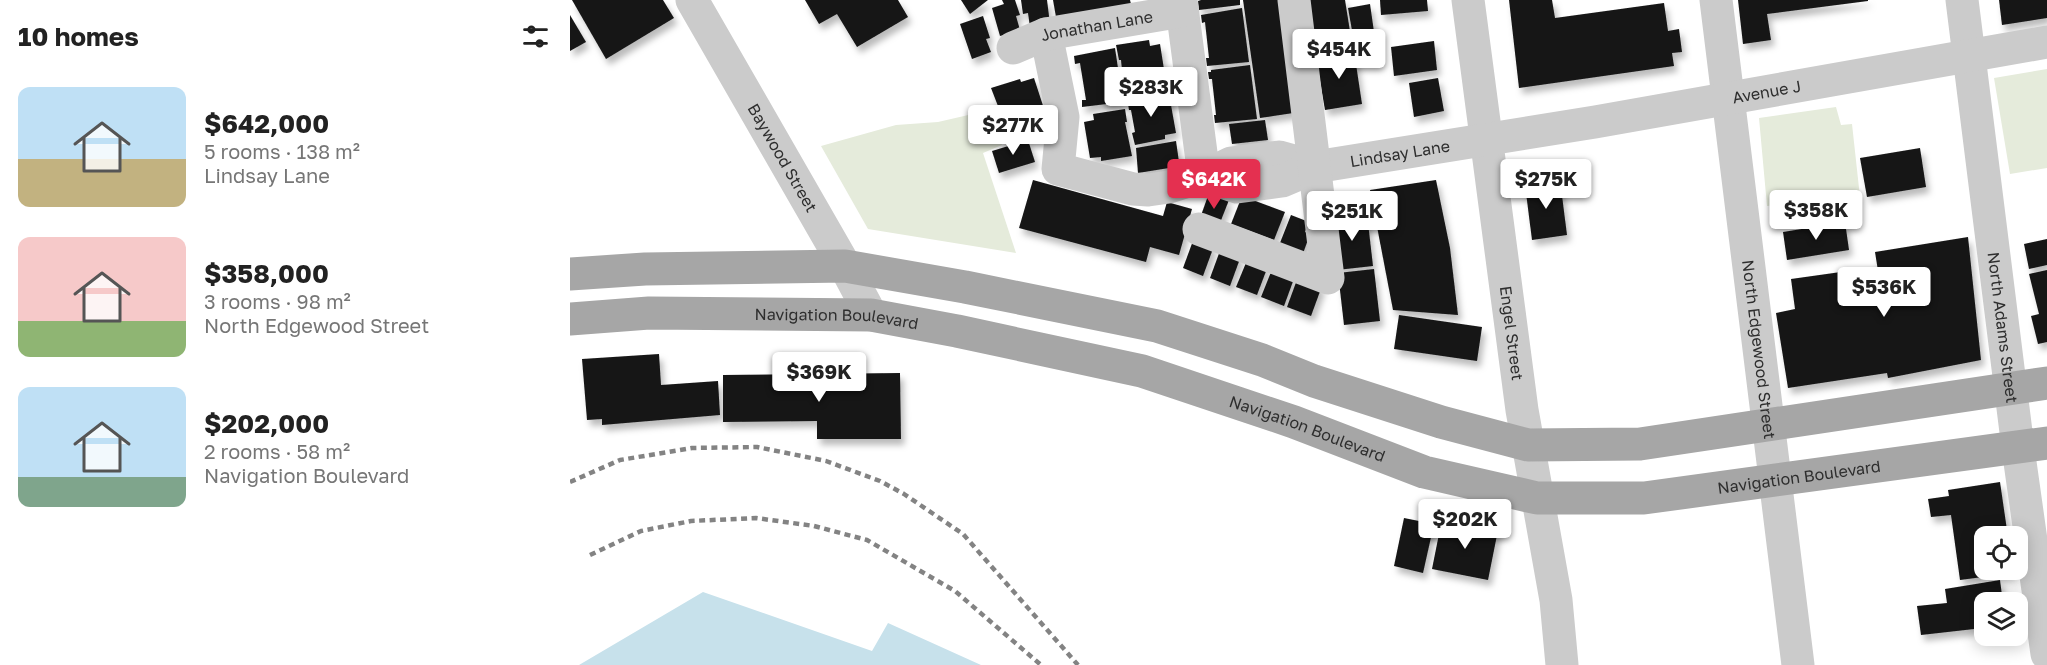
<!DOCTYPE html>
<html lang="en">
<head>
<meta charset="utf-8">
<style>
  :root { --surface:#fff; --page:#f6f6f6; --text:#222; --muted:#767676; --accent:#e43050 }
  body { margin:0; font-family:"Golos Text",sans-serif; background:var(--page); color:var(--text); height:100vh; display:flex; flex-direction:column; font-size:22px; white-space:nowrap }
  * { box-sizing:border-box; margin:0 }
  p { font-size:20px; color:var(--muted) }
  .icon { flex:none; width:33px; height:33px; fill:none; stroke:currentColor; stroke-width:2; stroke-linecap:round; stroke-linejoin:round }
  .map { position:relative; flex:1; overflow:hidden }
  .panel { display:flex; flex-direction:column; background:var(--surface); width:570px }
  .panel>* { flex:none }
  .controls { position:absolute; left:1404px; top:526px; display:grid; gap:12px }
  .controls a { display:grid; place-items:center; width:54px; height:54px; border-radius:12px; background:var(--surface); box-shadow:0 3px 15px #0003; font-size:30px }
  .price { position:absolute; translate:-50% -51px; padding:0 14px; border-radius:6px; background:#fff; color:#222; font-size:20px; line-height:39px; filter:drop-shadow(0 2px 3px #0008) }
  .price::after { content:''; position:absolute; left:50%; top:36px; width:18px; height:14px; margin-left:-9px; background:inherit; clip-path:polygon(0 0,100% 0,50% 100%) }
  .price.on { background:var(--accent); color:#fff }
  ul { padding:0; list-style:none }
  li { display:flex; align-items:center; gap:18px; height:150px; padding:0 18px }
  li span { display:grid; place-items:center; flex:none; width:168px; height:120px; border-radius:12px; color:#555 }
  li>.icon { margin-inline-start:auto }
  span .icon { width:72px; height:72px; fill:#fffc; stroke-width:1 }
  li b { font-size:26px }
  h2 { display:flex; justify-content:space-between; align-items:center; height:72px; padding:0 18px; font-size:26px }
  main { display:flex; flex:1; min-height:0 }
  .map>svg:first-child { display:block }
  .green { fill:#e5ebdb }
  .water { fill:#c7e1eb }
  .building { fill:#151515; filter:url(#shadow) }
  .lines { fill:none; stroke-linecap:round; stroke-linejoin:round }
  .minor { stroke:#cbcbcb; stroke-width:33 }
  .major { stroke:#a6a6a6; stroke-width:33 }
  .rail { stroke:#838383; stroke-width:4.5; stroke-dasharray:6 4.5; stroke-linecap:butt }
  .labels { text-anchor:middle; stroke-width:6; stroke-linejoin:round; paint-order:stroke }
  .street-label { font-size:16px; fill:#2e2e2e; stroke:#fff }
</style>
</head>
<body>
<main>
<section class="panel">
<h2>10 homes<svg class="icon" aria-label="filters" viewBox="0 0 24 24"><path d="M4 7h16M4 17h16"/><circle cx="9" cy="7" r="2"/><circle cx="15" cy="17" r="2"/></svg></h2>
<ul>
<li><span style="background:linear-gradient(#bfe0f5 60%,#c2b280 0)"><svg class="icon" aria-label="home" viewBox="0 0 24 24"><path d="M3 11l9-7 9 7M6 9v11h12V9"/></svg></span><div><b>$642,000</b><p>5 rooms · 138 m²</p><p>Lindsay Lane</p></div></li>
<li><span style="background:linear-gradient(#f6c9c9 70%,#8fb573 0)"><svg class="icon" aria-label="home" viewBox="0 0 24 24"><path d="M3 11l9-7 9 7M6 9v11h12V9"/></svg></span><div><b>$358,000</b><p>3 rooms · 98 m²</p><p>North Edgewood Street</p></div></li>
<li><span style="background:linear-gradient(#bfe0f5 75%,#7fa58c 0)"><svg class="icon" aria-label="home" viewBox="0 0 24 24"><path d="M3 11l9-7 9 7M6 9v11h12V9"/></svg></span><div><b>$202,000</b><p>2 rooms · 58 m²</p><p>Navigation Boulevard</p></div></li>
</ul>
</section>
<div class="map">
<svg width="1477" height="665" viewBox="0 0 1477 665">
  <defs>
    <filter id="shadow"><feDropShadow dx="3.5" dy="6" stdDeviation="3" flood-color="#0004"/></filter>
  </defs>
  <rect width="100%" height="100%" fill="#fff"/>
  <g class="green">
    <path d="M1477,69V168L1440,174L1424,78Z"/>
    <path d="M1266,107L1271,125L1282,124L1290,197L1197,206L1189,118Z"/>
    <path d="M420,110L432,145L413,153L446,253L298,229L251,146L326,125L368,122Z"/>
  </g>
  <path class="water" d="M133,592L302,651L318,623L411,665H9Z"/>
  <g class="building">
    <path d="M2,0H93L104,18L36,59Z"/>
    <path d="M235,0H328L338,17L287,47L267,14L249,24Z"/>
    <path d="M391,0H418L400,14Z"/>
    <path d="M432,0H445L450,15L446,16L450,30L430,36L422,8L434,4Z"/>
    <path d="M451,0H477L480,24L460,27L458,13L453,14Z"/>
    <path d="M483,0H560L561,4L486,17Z"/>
    <path d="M631,0H670V5L629,10L628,1Z"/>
    <path d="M673,0H712L730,112L690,118Z"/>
    <path d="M737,0H775L782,44L745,50Z"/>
    <path d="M810,0H857L858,11L811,15Z"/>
    <path d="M939,0H982L985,18L1094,3L1098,31L1109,29L1112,52L1102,53L1104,66L949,88Z"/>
    <path d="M1168,0H1298V1L1197,14L1201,40L1173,44Z"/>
    <path d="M1429,0H1477V18L1432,25Z"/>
    <path d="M800,4L804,32L783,36L778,8Z"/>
    <path d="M672,8L679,62L637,66L636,58H639L635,22L632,23L631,15Z"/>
    <path d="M0,15L16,42L0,51Z"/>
    <path d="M413,16L420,38L416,39L421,52L402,59L390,24Z"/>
    <path d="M579,40L580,46L590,44L596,82L585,84V88L554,91L551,60H549L546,45Z"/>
    <path d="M864,41L867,70L824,76L821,47Z"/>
    <path d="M545,48L553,102L512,107V100H516L510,63L505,64L504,56Z"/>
    <path d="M784,51L792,104L755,110L746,57Z"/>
    <path d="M680,65L687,119L645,123L644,115H646L642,79H639L638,72H641V70Z"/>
    <path d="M464,78L476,115L465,119L466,123L435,134L430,120L433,119L421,88L450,79L451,82Z"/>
    <path d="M868,78L874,111L844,117L839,83Z"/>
    <path d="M587,93V96L599,94L606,133L595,135V139L565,145L562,133L565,132L561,110H559L557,98Z"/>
    <path d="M555,109L557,122H555L562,156L531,161V157L520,158L514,122L524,120L523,114Z"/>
    <path d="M695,120L698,140L662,144L659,124Z"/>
    <path d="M458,140L465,162L429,173L422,151Z"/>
    <path d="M606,141L609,162L598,163L599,168L568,173L566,148Z"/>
    <path d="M1350,148L1356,187L1297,197L1290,158Z"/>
    <path d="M463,180L593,216L597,202L622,209L609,255L580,247L576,262L449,228Z"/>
    <path d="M866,180L880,248L888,315L823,310L800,190Z"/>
    <path d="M990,180L997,235L962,240L955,185Z"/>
    <path d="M639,193L659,200L648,228L629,221Z"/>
    <path d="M672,196L715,212L704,240L661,224Z"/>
    <path d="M797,214L803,266L767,270L761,218Z"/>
    <path d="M721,215L739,222L735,232L740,234L730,262L706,253Z"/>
    <path d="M1275,222L1279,250L1217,260L1213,232Z"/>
    <path d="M1398,237L1411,360L1318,378L1317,373L1218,388L1206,313L1225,309L1221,279L1285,270L1289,300L1312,296L1305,252Z"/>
    <path d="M624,238L644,246L633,276L613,268Z"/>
    <path d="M1477,239V265L1459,269L1454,244Z"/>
    <path d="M651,248L671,256L660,286L640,278Z"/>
    <path d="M678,258L698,266L687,295L666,287Z"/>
    <path d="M703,267L725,276L714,306L691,297Z"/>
    <path d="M804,269L810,321L774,325L768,273Z"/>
    <path d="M1477,270V342L1468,344L1461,316L1469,314L1459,274Z"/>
    <path d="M728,277L752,286L741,316L717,307Z"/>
    <path d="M829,315L912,327L907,361L824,349Z"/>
    <path d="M89,354L91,385L148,381L150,415L32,425V419L17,420L12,359Z"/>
    <path d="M330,373L331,439H247V421L153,422V375Z"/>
    <path d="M1430,482L1438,537H1414V570H1442L1443,573L1390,580L1381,515L1361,517L1358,499L1379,496L1378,490Z"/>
    <path d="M834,518L864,524L853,573L824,566Z"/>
    <path d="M872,519L928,530L918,580L862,569Z"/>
    <path d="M1430,580L1433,603H1414V610L1411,611L1413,628L1351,635L1347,606L1377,603L1375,589Z"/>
  </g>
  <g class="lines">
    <g class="minor">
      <path id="s1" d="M122,0L275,266L301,315"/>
      <path d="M611,0L634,176"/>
      <path id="s2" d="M898,0L952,410L986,600L992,665"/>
      <path id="s3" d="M1146,0L1228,665"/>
      <path id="s4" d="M1392,0L1448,448L1477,654"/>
      <path d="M476,34L493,117L488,169L563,189L578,190L599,187L634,176L661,163L709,157L745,167"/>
      <path id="s5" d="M443,48L476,34L612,11"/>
      <path id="s6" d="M634,176L667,187L712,181L745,167L1025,122L1477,42"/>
      <path d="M629,229L758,278L724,0"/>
    </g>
    <g class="major">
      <path d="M0,274L75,269L275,266L395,287L587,326L692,360L744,381L871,422L958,445L1070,444L1477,383"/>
      <path id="s7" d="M0,319L79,313L301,315L387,331L572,371L724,422L854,472L967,498H1074L1477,443"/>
    </g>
    <g class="rail">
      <path d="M0,482L50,460L122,448L187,447L256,461L310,481L334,494L393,534L508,665"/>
      <path d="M20,555L71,531L121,521L186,518L244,526L297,540L385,591L471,665"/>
    </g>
  </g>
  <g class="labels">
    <g class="street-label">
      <text dy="6" stroke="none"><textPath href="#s5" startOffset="87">Jonathan Lane</textPath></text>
      <text dy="6" stroke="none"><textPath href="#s6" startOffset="574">Avenue J</textPath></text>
      <text dy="6" stroke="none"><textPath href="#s6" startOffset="202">Lindsay Lane</textPath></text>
      <text dy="6" stroke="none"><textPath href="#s1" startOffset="182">Baywood Street</textPath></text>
      <text dy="6" stroke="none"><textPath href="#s7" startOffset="267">Navigation Boulevard</textPath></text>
      <text dy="6" stroke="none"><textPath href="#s4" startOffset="330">North Adams Street</textPath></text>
      <text dy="6" stroke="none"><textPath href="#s2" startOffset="336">Engel Street</textPath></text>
      <text dy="6" stroke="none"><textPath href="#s3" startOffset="352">North Edgewood Street</textPath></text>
      <text dy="6" stroke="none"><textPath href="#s7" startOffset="753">Navigation Boulevard</textPath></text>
      <text dy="6" stroke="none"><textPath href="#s7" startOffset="1257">Navigation Boulevard</textPath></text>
    </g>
  </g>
</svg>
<div class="controls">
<a><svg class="icon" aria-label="locate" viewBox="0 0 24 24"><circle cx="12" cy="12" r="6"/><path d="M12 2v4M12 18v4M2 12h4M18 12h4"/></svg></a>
<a><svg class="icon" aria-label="layers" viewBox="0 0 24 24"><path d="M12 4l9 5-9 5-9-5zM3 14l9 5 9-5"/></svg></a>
</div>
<b class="price" style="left:769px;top:80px">$454K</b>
<b class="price" style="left:581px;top:118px">$283K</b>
<b class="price" style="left:443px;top:156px">$277K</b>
<b class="price on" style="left:644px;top:210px">$642K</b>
<b class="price" style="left:976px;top:210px">$275K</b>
<b class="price" style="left:1246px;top:241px">$358K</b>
<b class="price" style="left:782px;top:242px">$251K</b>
<b class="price" style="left:1314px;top:318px">$536K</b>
<b class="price" style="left:249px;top:403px">$369K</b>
<b class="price" style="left:895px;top:550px">$202K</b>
</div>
</main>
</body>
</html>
